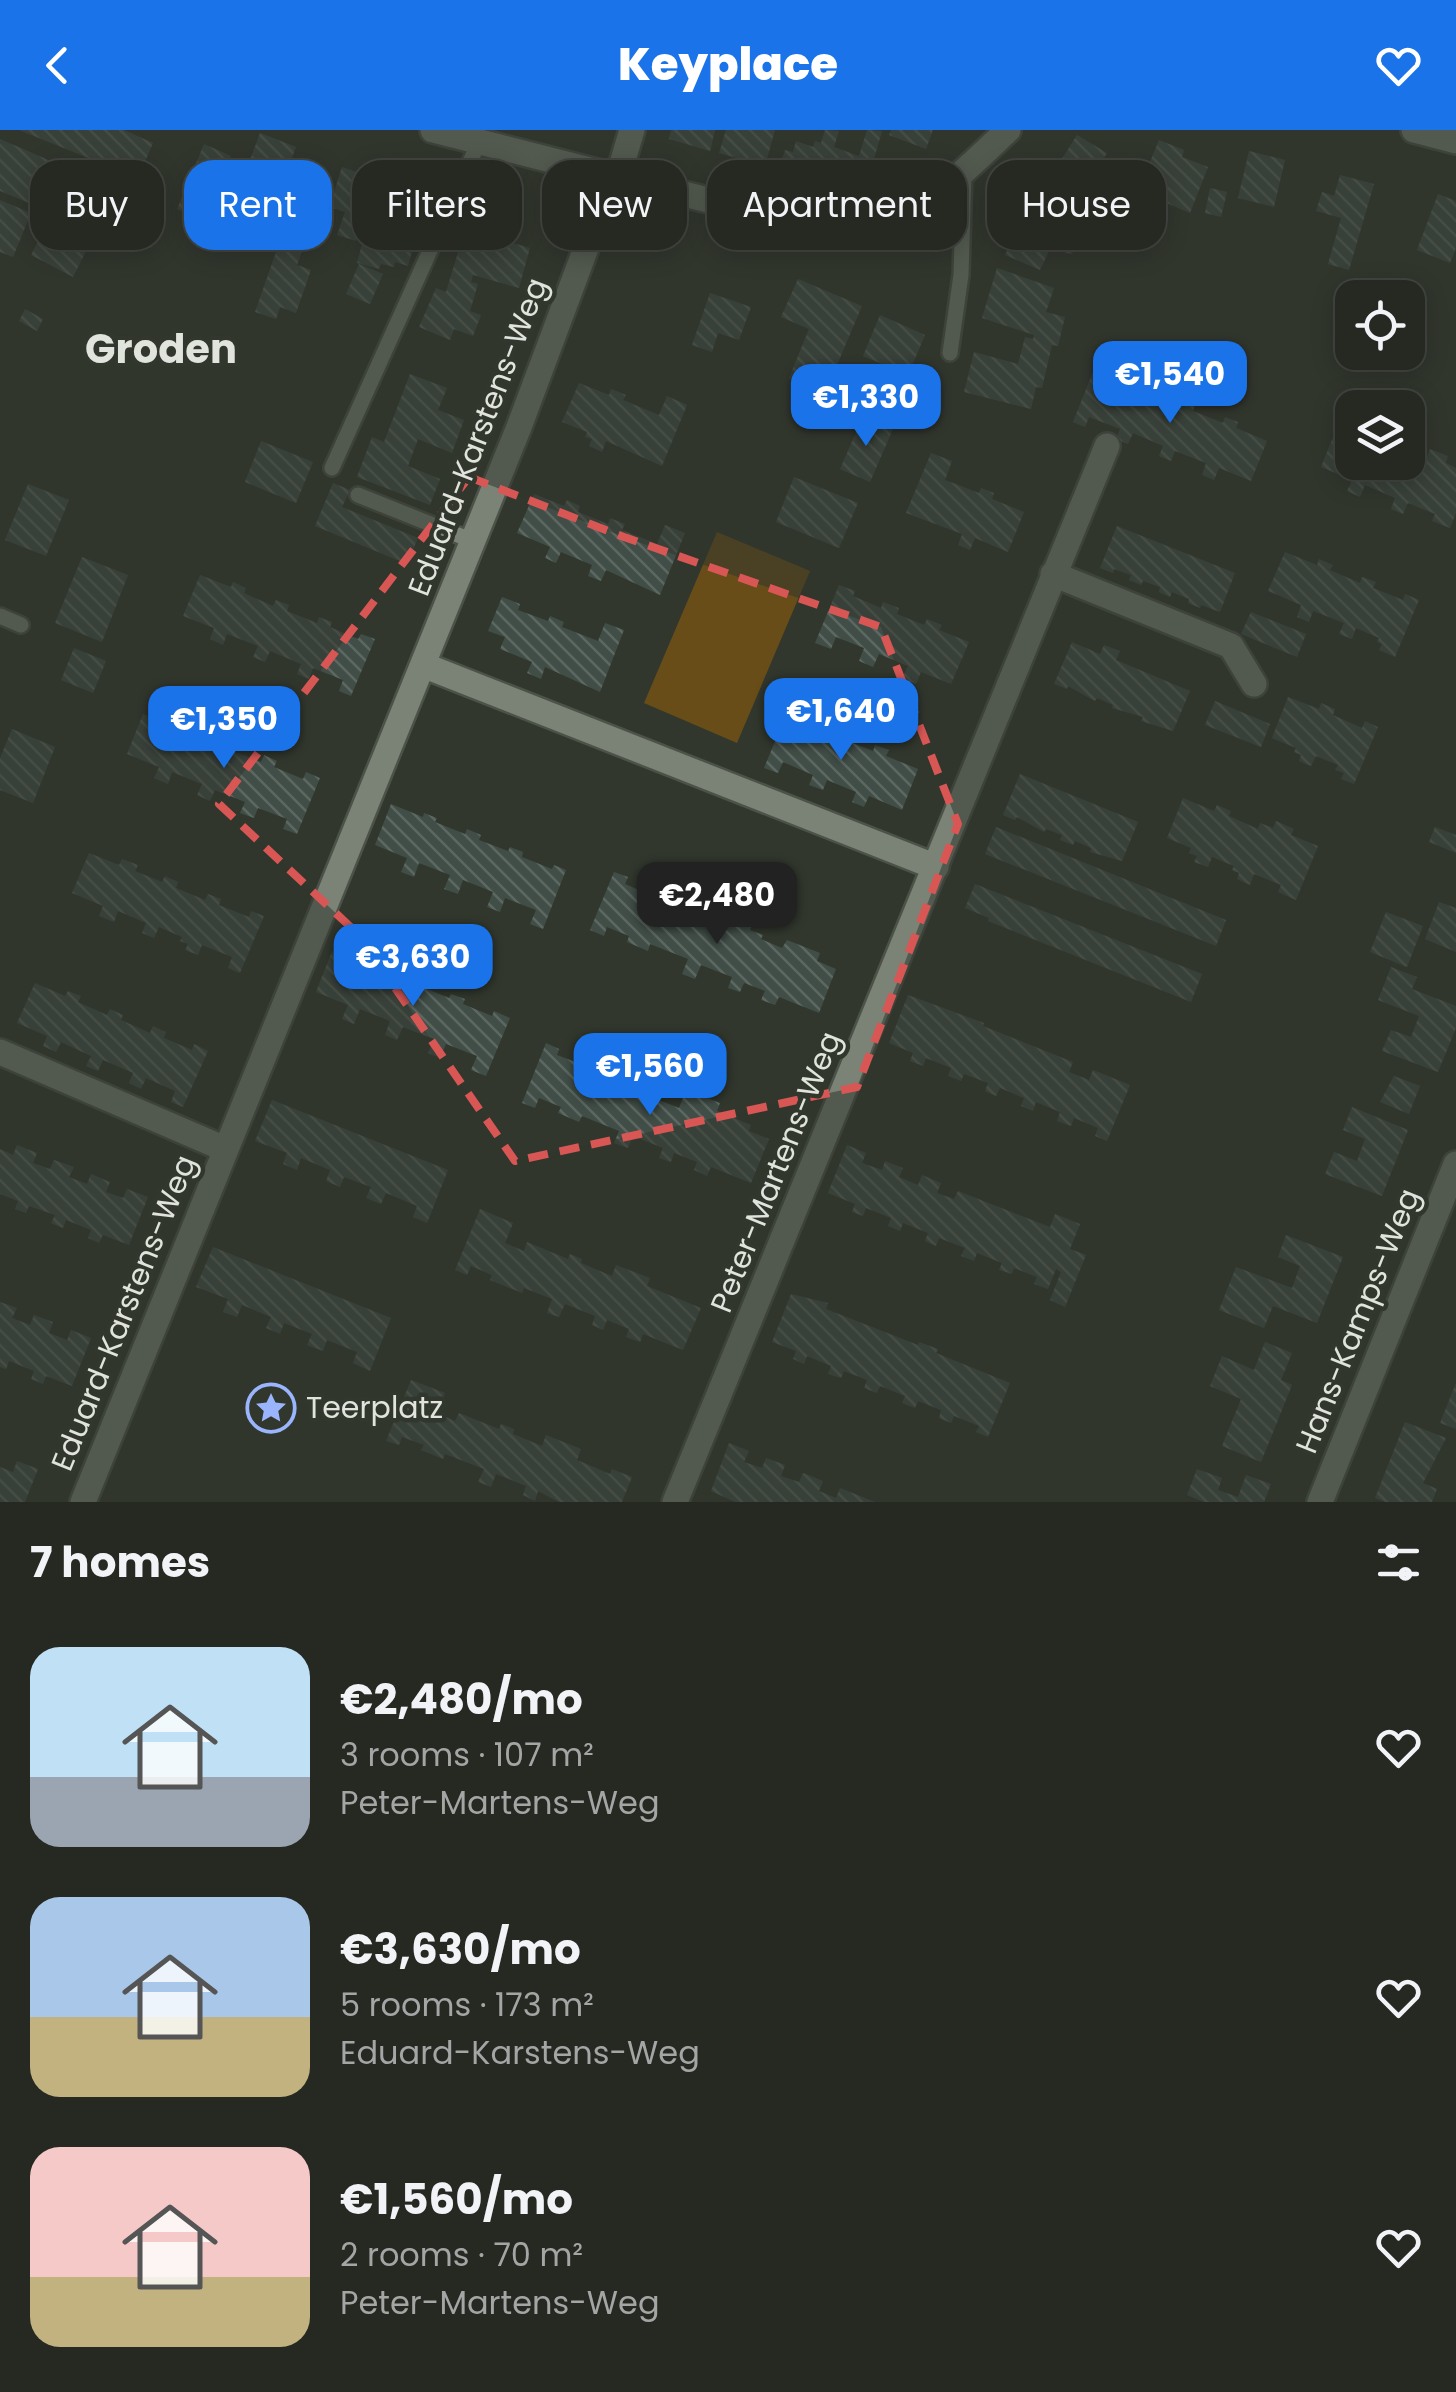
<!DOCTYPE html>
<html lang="en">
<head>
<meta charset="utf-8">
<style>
  :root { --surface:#252922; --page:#2d312a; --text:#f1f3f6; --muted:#a3a6a5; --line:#424540; --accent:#1a73e8 }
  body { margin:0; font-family:Poppins,sans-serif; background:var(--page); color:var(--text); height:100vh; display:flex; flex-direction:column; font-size:38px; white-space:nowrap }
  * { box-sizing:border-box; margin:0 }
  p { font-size:32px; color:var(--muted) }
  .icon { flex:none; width:55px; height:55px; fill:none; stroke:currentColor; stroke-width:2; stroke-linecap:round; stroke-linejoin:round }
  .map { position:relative; height:1372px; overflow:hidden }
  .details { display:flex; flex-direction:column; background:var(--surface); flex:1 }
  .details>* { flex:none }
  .guide { position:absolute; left:30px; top:30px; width:1398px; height:90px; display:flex; gap:20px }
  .controls { position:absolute; left:1335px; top:150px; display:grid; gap:20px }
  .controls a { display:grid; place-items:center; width:90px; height:90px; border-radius:20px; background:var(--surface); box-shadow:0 5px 25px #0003,0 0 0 2px var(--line); font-size:50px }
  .price { position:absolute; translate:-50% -85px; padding:0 22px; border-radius:20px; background:var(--accent); color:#fff; font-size:32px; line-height:65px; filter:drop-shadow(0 2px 5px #0008) }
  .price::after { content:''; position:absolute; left:50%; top:60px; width:30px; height:22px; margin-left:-15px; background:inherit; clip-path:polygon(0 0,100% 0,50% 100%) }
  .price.on { background:#222; color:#fff }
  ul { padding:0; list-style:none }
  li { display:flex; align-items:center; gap:30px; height:250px; padding:0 30px }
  li span { display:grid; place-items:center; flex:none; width:280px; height:200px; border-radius:30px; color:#555 }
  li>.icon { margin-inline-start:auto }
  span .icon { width:120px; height:120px; fill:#fffc; stroke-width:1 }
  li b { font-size:42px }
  h2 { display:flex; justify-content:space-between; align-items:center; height:120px; padding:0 30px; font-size:42px }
  .tag { padding:0 35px; border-radius:30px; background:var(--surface); box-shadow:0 5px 25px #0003,0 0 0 2px var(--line); font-size:35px; line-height:90px }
  .tag.on { background:var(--accent); color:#fff }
  header { display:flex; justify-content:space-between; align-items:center; height:130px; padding:0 30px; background:var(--accent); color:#fff; font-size:45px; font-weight:800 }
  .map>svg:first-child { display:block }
  .park { fill:#684d19 }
  .building { fill:url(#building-back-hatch) }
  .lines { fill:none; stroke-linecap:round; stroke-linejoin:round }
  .service-casing { stroke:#4d5249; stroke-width:20 }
  .minor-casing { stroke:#4d5249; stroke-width:30 }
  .service { stroke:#7b8377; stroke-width:15 }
  .minor { stroke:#7b8377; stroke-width:25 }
  .marked { fill:none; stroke:#d85755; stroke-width:8; stroke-dasharray:20 12; stroke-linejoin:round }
  .labels { text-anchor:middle; stroke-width:9; stroke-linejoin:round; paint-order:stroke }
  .street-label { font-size:30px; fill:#e0e4dd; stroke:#31372d }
  .poi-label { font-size:30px; fill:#e0e4dd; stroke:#31372d; text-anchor:start }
  .district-label { font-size:40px; font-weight:bold; fill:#e0e4dd; stroke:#31372d }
</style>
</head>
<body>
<header><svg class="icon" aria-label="back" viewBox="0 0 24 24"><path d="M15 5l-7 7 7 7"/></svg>Keyplace<svg class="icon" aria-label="heart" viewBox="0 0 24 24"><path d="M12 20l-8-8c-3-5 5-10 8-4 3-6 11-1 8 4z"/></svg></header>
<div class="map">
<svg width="1456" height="1372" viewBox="0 0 1456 1372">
  <defs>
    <pattern id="building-back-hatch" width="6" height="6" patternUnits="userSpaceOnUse" patternTransform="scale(2.5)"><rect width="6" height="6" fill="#414e47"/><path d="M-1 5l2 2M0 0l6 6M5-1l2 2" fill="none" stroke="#5c6761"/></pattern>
  </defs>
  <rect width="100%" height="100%" fill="#31372d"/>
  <path class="park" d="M717,402L810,441L737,613L644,573Z"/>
  <g class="building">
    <path d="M19,0H124L153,13L138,48Z"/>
    <path d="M671,0H715L710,21L669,9Z"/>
    <path d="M726,0H775L765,36L719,23Z"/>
    <path d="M825,0L839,1L834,17L859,26L867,0L882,1L872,36L855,30L850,47L836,42L837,36L821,31L811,64L775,54L785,20L793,22L796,11L813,17L815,11L821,13Z"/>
    <path d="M891,0H933L926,19L889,5Z"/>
    <path d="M260,3L296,17L270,87L234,73Z"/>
    <path d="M1077,5L1107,23L1082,64L1114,81L1123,59L1140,65L1122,116L1104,109L1106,103L1085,92L1072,124L1050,119L1040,140L1005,125L1020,92L1034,97L1058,53L1050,48Z"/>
    <path d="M0,9L127,64L122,76L143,84L132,112L31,69L29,73L0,61Z"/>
    <path d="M1159,10L1184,20L1182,27L1208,37L1190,83L1138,61Z"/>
    <path d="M204,14L231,26L204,90L177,79Z"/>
    <path d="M1249,21L1285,30L1274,77L1238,68Z"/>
    <path d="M342,37L376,49L356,111L337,105L345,82L329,77Z"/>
    <path d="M1340,45L1374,54L1349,140L1328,134L1341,88L1316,81L1322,62L1334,66Z"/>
    <path d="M400,50L446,63L435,101L419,95L408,136L395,132L394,137L381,134L379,139L357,133L363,110L382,115Z"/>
    <path d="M1210,58L1227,62L1221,87L1205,83Z"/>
    <path d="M297,62L320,70L297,135L311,140L296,183L280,177L276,189L255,182Z"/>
    <path d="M1438,64L1456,71V118L1450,133L1417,120Z"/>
    <path d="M0,70L31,83L13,127L0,122Z"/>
    <path d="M45,98L87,119L73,147L31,125Z"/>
    <path d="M465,99L530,118L519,158L473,145L471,152L478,154L470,181L481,185L473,206L454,199L450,210L419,197L436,158L446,162Z"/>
    <path d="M359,134L383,144L370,174L346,164Z"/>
    <path d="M997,138L1054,158L1046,182L1065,187L1058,216L1052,215L1042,258L1036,257L1031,279L964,262L974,222L1018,234L1025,207L1033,209L1034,205L982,188Z"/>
    <path d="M798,149L862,176L825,263L789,248L809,199L781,187Z"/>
    <path d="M710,163L751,177L739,210L718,203L712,222L692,215Z"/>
    <path d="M25,179L43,189L37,201L19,191Z"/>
    <path d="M880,185L925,205L908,245L863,226Z"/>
    <path d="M1096,234L1109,240L1107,246L1137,258L1139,252L1152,258L1149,263L1180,275L1182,270L1195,275L1193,281L1223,293L1225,287L1238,292L1236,298L1267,311L1251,351L1219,338L1214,350L1202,345L1206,333L1175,321L1171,331L1159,326L1163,316L1133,303L1128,314L1116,309L1120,299L1089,287L1085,297L1073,292Z"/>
    <path d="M410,244L447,258L438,280L464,290L452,323L418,309L408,336L440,349L430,375L357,347L372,307L384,312Z"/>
    <path d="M579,253L609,265L611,259L626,265L623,270L659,285L667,266L687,275L662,336L606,311L602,322L589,316L592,309L585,307L587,302L562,292Z"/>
    <path d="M838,259L852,265L843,285L829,279Z"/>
    <path d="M863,286L893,299L870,352L840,339Z"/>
    <path d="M1337,297L1352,303V332H1408V325L1411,326L1413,321L1427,326L1430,319L1448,326L1446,333L1456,338V383L1450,398L1432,391L1435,384L1408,373L1403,384L1391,379L1395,368L1365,355L1360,367L1347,361L1352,350L1321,337Z"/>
    <path d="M261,311L313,332L296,373L245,352Z"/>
    <path d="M931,323L952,331L945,350L979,363L981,358L994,363L992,369L1024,382L1008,422L975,408L970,420L958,415L962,404L906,383Z"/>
    <path d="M794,347L858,373L839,418L776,392Z"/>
    <path d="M333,353L350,360L342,377L418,408L407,434L315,396Z"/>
    <path d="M28,354L69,370L46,426L5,410Z"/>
    <path d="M534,364L564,376L567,370L580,376L578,382L608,394L610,388L625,394L622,400L657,414L665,395L685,403L660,465L606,440L601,451L588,446L592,435L561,422L556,433L545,428L550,417L517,403Z"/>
    <path d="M1117,396L1235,443L1220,482L1201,475L1200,478L1188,473L1189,469L1172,462L1170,467L1159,462L1160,457L1143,451L1141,455L1129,450L1131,445L1114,439L1113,443L1100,438Z"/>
    <path d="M1285,422L1317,435L1319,429L1333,435L1330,440L1360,453L1362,447L1376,452L1373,458L1403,470L1405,464L1419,470L1395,527L1379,520L1382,514L1377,512L1379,508L1356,498L1352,509L1339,504L1344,493L1313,481L1309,492L1297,487L1301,475L1268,461Z"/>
    <path d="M82,427L128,445L102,512L55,493Z"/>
    <path d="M200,445L231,457L233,452L246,458L244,463L273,476L276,470L289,475L287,481L317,493L319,487L332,492L330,497L358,509L361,504L375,509L351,566L339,561L343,550L313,538L309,549L297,544L301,534L270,521L265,532L253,527L258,516L227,504L223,515L210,509L214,498L183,486Z"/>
    <path d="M839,455L855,461L853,466L881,478L883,472L899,478L897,484L924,495L927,489L942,495L939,500L969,512L951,554L921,542L916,554L902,548L908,536L879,524L873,537L859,531L864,518L836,507L831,519L815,513Z"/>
    <path d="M502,467L520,474L518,480L548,491L550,486L564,492L562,497L598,511L605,493L624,500L600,562L545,537L541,549L527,543L532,532L500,519L505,507L488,501Z"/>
    <path d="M1251,482L1306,504L1297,527L1241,504Z"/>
    <path d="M1072,512L1100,524L1104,515L1120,521L1116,530L1190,561L1173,601L1141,591L1143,587L1112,578L1113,575L1097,568L1095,571L1068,556L1067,559L1054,554Z"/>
    <path d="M74,518L106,531L93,563L61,550Z"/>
    <path d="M1288,567L1319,579L1321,573L1335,579L1333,585L1362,598L1365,591L1378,597L1354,654L1341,649L1344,643L1335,640L1338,635L1316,626L1311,636L1299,631L1301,625L1294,622L1296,618L1272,608Z"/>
    <path d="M1215,571L1270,594L1261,617L1205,595Z"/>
    <path d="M788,580L802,586L800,591L830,604L832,598L845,603L843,609L873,621L875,615L889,620L886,626L918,639L902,680L869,666L864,677L852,672L856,662L827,650L823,660L809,655L813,645L783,632L778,643L764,638Z"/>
    <path d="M143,584L175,597L177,590L191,596L188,602L218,614L221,608L234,613L231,620L261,632L264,625L277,631L274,637L303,649L306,642L320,648L297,704L283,699L287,689L258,678L254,688L240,683L245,672L215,660L210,671L197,665L202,654L172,642L168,654L154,648L159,637L127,624Z"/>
    <path d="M12,599L55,617L33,673L0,660V628Z"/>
    <path d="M1020,644L1138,692L1122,731L1090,722L1091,718L1075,711L1073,715L1060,710L1062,705L1046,699L1044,702L1017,687L1015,690L1003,685Z"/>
    <path d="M1183,668L1214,681L1217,675L1231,681L1229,686L1258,699L1260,693L1273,698L1276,691L1294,699L1291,705L1318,716L1296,770L1278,762L1281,755L1254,744L1250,755L1237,749L1239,743L1232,740L1234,736L1212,727L1208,737L1194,732L1197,726L1189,723L1191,718L1167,708Z"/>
    <path d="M391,674L423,687L424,683L437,688L435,692L465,704L467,699L481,705L479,710L508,721L510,717L523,722L522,727L552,739L554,735L566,740L543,799L530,794L536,780L505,768L500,782L487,777L493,762L463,750L458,764L444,759L450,745L419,733L414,747L401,742L407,728L375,715Z"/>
    <path d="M996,697L1226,790L1216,816L985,724Z"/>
    <path d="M1435,697L1456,705V723L1429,712Z"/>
    <path d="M89,723L119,735L122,729L138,735L135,741L162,752L165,746L178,752L176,758L205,770L208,764L221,769L219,775L249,787L251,781L264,786L240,843L228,838L232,827L202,815L198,825L185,820L188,814L180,811L182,807L159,797L154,808L142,803L146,793L118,781L114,792L99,786L103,776L72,763Z"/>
    <path d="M614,742L628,747L625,754L646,763L641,775L660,783L664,774L704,790L706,785L720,791L723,783L752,795L750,800L763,805L761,809L782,818L787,810L820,823L817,831L836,839L819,883L779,867L775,875L761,870L765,861L744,853L740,862L728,858L732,847L701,835L695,849L682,844L688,829L650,814L648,821L627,812L629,806L607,797L604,806L590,800Z"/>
    <path d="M975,754L1202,844L1191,872L988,791L989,788L965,778Z"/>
    <path d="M1439,772L1456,778V822L1425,809Z"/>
    <path d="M1386,782L1423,796L1407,837L1370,822Z"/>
    <path d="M332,821L363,833L364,829L378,835L377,839L406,851L408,846L421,852L420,856L449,868L451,864L465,869L463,874L492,886L494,881L510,888L486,946L471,940L477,926L446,914L440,928L428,923L434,909L403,897L397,910L385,905L390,891L360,879L354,894L342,889L348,875L316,862Z"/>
    <path d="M1391,837L1417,847L1412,859L1456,876V898L1438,942L1382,921L1391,900L1411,907L1419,886L1378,870Z"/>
    <path d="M35,853L65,866L68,861L81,866L78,872L107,885L110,879L123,885L121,890L150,903L153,896L166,902L164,908L192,920L194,914L208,921L183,977L171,972L175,961L146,948L141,959L129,953L133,943L103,930L98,941L86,936L91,926L61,912L56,922L43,916L47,906L17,893Z"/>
    <path d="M908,865L984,893L983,896L1073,932L1069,942L1089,950L1093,940L1130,955L1107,1011L1095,1006L1098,998L1074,988L1071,996L1057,991L1060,982L1036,972L1033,981L1021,976L1024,968L1000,958L996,966L985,961L988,953L964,944L961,951L948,946L951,938L926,928L923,936L910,931L913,923L889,913Z"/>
    <path d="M546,913L559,919L557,925L578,933L573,946L590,952L593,944L635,960L637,956L650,961L649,966L679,978L686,960L720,973L717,981L751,995L749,1001L769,1009L751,1053L711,1037L707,1046L694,1040L697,1032L674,1023L671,1032L659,1028L663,1018L633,1006L628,1018L614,1013L619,1001L582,986L579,992L558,983L561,977L539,968L535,978L522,973Z"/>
    <path d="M1394,946L1420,956L1409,984L1380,972Z"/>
    <path d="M272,970L448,1040L427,1093L413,1087L417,1076L386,1063L381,1074L366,1068L371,1057L344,1047L340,1057L326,1051L330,1040L301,1028L297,1040L283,1034L287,1023L255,1011Z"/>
    <path d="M1352,977L1408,1000L1382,1066L1325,1044L1334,1022L1357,1031L1365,1009L1343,1000Z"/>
    <path d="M17,1015L37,1023L33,1033L50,1039L54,1030L74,1037L69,1047L87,1054L91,1044L110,1052L106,1062L123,1068L127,1059L148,1067L129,1115L103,1105L99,1113L88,1108L91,1100L66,1090L63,1098L51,1093L55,1085L29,1076L26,1083L15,1079L18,1071L0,1064V1019L13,1025Z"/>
    <path d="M847,1015L866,1023L862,1033L882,1040L885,1031L903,1038L899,1047L918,1055L922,1045L941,1053L937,1063L954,1069L958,1061L1050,1097L1055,1084L1080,1094L1070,1119L1086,1125L1065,1177L1050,1170L1061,1142L1056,1139L1048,1159L1034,1154L1037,1147L1014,1138L1012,1144L999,1140L1002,1133L977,1123L974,1131L961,1126L965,1118L939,1108L936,1116L925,1111L928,1103L903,1093L900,1101L888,1096L891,1088L866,1078L863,1086L852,1082L855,1074L828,1063Z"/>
    <path d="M480,1079L513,1093L505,1113L524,1121L527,1112L568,1129L570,1124L582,1129L581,1133L612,1146L616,1135L650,1148L647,1156L701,1178L683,1220L643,1204L640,1212L626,1207L629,1199L607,1190L603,1200L592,1195L595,1186L565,1174L559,1187L547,1183L552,1169L524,1158L522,1163L490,1150L492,1145L471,1136L467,1145L455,1140Z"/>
    <path d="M1286,1105L1343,1127L1317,1193L1273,1176L1264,1198L1219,1180L1236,1137L1292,1158L1300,1136L1278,1127Z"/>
    <path d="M213,1117L391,1188L370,1241L353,1233L357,1222L327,1210L323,1221L307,1215L312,1204L284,1193L280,1204L266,1198L271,1187L242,1175L237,1187L223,1182L228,1169L196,1157Z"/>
    <path d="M791,1164L828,1173L826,1179L918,1215L919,1212L938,1219L936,1223L1010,1253L988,1307L976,1302L979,1296L954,1286L951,1293L939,1288L941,1280L918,1271L915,1278L902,1273L905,1266L880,1256L877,1263L864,1258L867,1250L844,1241L841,1248L828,1244L831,1236L807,1226L804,1234L793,1229L796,1221L772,1212Z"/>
    <path d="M0,1172L17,1178L12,1188L30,1195L34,1185L53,1192L49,1203L67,1210L71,1200L91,1208L72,1256L46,1246L43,1254L31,1249L34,1241L9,1231L6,1239L0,1237Z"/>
    <path d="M1265,1212L1292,1223L1281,1250L1292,1255L1261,1332L1222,1316L1241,1269L1210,1256L1222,1226L1254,1240Z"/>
    <path d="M411,1250L445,1263L437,1283L455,1291L459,1283L499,1299L501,1294L514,1299L513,1304L542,1316L546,1305L581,1319L577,1330L610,1344L612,1339L632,1347L622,1372H559L538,1361L535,1371L523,1365L526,1356L496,1344L491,1357L478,1352L484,1339L445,1324L443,1329L421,1320L424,1315L402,1307L399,1315L386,1311Z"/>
    <path d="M1456,1253V1299L1440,1293Z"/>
    <path d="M1405,1292L1446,1308L1423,1353L1437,1359L1432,1372H1385L1375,1368Z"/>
    <path d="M729,1313L749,1321L744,1332L762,1338L766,1328L785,1335L781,1346L799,1352L803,1343L823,1351L819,1361L836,1368L840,1358L875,1372H735L711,1361Z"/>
    <path d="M17,1331L38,1339L25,1372H0V1337L13,1342Z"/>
    <path d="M1197,1339L1222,1348L1218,1360L1238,1367L1246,1345L1271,1354L1264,1372H1204L1187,1365Z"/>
  </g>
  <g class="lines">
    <g class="service-casing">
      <g id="service">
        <path d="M950,223L961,145L964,42"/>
        <path d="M332,338L479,12"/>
        <path d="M358,365L473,411"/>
        <path d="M0,486L21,495"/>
      </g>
    </g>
    <g class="minor-casing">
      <g id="minor">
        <path d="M433,0L837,103C909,99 958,47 1008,0"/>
        <path d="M1414,0L1456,11"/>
        <path d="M1053,444L1231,516L1254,554"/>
        <path d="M423,535L936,737"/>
        <path d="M0,922L225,1019"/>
        <path d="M83,1372L519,297L604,70L618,47L632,0"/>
        <path d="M675,1372L1107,316"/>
        <path d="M1320,1372L1456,1034"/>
      </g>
    </g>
    <use href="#service" class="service"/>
    <use href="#minor" class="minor"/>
  </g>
  <path d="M0 0H1456V1372H0ZM469,347L624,407L881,497L958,694L857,957L515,1031L357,803L219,674Z" fill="#31372d" fill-opacity=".55" fill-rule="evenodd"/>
  <path class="marked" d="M469,347L624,407L881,497L958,694L857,957L515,1031L357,803L219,674Z"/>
  <defs>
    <g id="sight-ring" transform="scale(2.5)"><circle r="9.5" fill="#31372d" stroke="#9ab5fd" stroke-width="1.5"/><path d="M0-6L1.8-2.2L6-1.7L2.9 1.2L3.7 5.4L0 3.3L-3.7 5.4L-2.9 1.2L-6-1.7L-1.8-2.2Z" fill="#9ab5fd"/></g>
  </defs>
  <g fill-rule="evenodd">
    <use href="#sight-ring" x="271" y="1278"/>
  </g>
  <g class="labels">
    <g class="street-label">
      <text transform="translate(478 307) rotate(-69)" y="10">Eduard-Karstens-Weg</text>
      <text transform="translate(776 1042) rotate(-68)" y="10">Peter-Martens-Weg</text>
      <text transform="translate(124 1183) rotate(-68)" y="10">Eduard-Karstens-Weg</text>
      <text transform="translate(1358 1191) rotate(-68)" y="10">Hans-Kamps-Weg</text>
    </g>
    <g class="poi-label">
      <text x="306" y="1288">Teerplatz</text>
    </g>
    <g class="district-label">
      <text x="161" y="233">Groden</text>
    </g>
  </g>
</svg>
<div class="controls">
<a><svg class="icon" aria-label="locate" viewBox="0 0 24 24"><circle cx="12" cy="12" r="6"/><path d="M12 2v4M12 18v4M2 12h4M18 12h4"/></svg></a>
<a><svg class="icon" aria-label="layers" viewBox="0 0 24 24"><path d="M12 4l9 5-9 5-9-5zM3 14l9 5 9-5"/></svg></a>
</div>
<b class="price" style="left:1170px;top:296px">€1,540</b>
<b class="price" style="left:866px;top:319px">€1,330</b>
<b class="price" style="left:841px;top:633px">€1,640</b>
<b class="price" style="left:224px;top:641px">€1,350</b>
<b class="price on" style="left:717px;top:817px">€2,480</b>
<b class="price" style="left:413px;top:879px">€3,630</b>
<b class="price" style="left:650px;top:988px">€1,560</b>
<div class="guide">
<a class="tag">Buy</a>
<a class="tag on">Rent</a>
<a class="tag">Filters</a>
<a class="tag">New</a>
<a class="tag">Apartment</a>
<a class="tag">House</a>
</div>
</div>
<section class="details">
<h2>7 homes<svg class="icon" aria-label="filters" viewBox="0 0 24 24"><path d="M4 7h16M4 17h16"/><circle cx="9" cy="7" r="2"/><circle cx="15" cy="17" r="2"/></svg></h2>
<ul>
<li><span style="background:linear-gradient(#bfe0f5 65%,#9aa5b1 0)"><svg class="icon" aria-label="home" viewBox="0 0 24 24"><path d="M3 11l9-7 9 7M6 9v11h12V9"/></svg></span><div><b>€2,480/mo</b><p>3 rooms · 107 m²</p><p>Peter-Martens-Weg</p></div><svg class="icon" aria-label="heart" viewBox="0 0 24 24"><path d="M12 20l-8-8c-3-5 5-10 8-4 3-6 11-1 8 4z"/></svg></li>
<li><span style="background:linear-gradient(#a9c7e8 60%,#c2b280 0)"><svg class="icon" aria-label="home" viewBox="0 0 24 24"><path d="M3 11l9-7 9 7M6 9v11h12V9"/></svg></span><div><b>€3,630/mo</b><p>5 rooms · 173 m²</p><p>Eduard-Karstens-Weg</p></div><svg class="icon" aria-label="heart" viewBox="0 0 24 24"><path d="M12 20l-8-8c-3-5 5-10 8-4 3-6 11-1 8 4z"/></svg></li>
<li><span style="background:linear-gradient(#f6c9c9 65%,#c2b280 0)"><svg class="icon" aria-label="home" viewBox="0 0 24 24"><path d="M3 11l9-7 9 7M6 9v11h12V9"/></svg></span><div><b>€1,560/mo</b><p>2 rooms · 70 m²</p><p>Peter-Martens-Weg</p></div><svg class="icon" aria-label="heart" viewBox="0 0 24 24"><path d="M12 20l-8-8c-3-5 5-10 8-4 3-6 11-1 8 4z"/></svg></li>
</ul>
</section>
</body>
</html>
